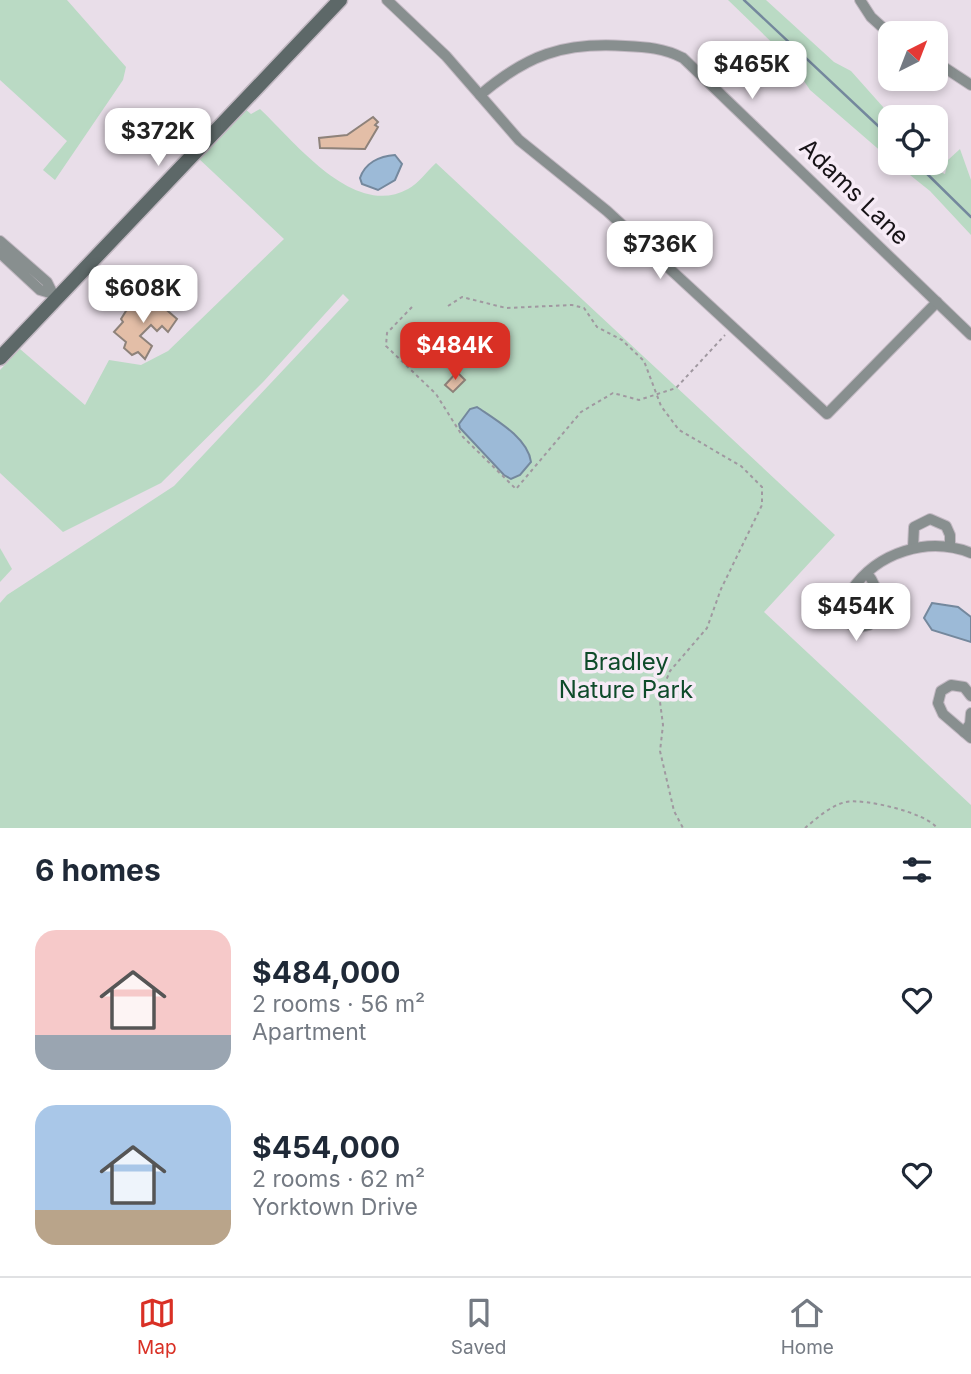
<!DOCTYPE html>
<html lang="en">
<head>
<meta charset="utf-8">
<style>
  :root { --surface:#fff; --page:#f2f2f3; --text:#1f2937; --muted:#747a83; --line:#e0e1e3; --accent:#d93025 }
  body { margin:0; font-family:Inter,sans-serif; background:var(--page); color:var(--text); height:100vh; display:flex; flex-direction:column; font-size:26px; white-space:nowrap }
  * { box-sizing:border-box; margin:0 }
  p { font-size:23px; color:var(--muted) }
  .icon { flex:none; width:38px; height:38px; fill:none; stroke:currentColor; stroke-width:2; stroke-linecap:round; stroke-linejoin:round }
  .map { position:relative; height:828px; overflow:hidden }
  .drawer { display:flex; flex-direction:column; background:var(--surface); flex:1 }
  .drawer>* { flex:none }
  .needle { width:46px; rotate:42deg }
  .controls { position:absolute; left:878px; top:21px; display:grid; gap:14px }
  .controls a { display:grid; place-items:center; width:70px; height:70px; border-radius:14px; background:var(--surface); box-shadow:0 4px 10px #0003; font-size:35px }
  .price { position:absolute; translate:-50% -60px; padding:0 16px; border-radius:14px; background:#fff; color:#222; font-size:23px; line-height:46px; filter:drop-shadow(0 2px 4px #0008) }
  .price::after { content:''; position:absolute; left:50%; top:42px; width:21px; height:16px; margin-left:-10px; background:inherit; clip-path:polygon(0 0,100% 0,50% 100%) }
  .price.selected { background:var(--accent); color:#fff }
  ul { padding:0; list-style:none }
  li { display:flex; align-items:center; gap:21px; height:175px; padding:0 35px }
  li span { display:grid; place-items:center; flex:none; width:196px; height:140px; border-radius:21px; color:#555 }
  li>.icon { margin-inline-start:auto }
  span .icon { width:84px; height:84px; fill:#fffc; stroke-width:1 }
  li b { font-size:30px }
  h2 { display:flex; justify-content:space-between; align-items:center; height:84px; padding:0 35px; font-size:30px }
  .dock { display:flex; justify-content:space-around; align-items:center; height:98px; border-top:2px solid var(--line); background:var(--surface); font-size:19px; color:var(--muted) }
  .dock a { display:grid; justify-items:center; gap:4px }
  .dock .selected { color:var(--accent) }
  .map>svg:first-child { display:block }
  .green { fill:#badac4 }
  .water { fill:#9cbad7; stroke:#74889d; stroke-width:2 }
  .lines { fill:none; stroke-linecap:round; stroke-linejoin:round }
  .stream { stroke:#74889d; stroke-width:2.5 }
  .building { fill:#e3bea7; stroke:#8e827a; stroke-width:2 }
  .street-casing { stroke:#c3b9c3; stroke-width:12 }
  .secondary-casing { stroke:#c3b9c3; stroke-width:17 }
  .path { stroke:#a098a0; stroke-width:2; stroke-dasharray:3.5 3.5; stroke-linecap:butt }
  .street { stroke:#888f8f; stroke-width:10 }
  .secondary { stroke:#5d6868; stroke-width:14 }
  .labels { text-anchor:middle; stroke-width:7; stroke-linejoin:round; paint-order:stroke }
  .street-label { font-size:24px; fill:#171317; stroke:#f6ebf6 }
  .park-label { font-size:24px; fill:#0e4b2a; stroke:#f6ebf6 }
</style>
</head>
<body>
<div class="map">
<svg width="971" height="828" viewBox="0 0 971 828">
  <rect width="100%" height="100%" fill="#e9dee9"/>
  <g class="green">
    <path d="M0,0H67L126,67L123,80L55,180L43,170L67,141L0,80Z"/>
    <path d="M728,0H766L834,62L851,71L892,117L891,160L810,90L790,60Z"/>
    <path d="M244,108L251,114L260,109C295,142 354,219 408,189C418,184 427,171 436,163L835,535L764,612L971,805V828H0V603L7,595L174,486L349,300L343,294L264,381L161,483L63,532L0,473V370L20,349L85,405L109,360L141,365L168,351L284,239L197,157Z"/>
    <path d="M960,149L971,180V235L930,191L895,163H930L936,170L945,174L948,160Z"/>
    <path d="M0,548L12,569L0,582Z"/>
  </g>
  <g class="water">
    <path d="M395,155L402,164L395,180L378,190L362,184L360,178C365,163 379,156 395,155Z"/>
    <path d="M477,407C496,420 528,438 531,462L520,475L511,479L504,475L460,428L459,424L470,409Z"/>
    <path d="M932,603L958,607L971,617V642L932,630L924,618Z"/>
  </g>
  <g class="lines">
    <g class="stream">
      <path d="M744,0L891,138"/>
      <path d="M916,163L971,217"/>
    </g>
  </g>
  <g class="building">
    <path d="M373,117L378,122L375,125L378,127L365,149L320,148L319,138L347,135Z"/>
    <path d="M145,298L149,302L154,299L177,319L168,332L162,326L157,331L151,325L140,336L152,346L145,359L138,352L132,355L124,348L126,342L114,332L123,322L121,319L126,311Z"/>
    <path d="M457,372L465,380L453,392L445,385Z"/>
  </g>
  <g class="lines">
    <g class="street-casing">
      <g id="street">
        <path d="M387,0L446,56L519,140L607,211L827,414L937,302"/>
        <path d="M860,0L871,17L891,35"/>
        <path d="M936,62L971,85"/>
        <path d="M480,95C527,55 563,42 625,46C646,47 664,48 683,58L971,335"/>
        <path d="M0,241L47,282L53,294L40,290L0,253"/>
        <path d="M913,548L914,527L930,519L946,526L950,535V547"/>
        <path d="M867,573C879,588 883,610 869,625L856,628L845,621C840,609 845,601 851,591C877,552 928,536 971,553"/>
        <path d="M971,696L964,687L951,685L941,691L938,703L943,714L971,738"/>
        <path d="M964,732L970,724L971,713"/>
      </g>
    </g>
    <g class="secondary-casing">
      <path id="secondary" d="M0,358L340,0"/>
    </g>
    <g class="path">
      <path d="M448,306L462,297L506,308L572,305L584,308L597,327L622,340L644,361L661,406L679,430L741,466L762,487V505L721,589L707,628L670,671L663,688L660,702L663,725L660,751L674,811L683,828"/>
      <path d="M412,307L387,333L386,346L436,394L463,437L516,489L581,412L613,393L639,400L676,388L725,335"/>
      <path d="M805,828C816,819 831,805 846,802C864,798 927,813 937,828"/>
    </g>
    <use href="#street" class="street"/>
    <use href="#secondary" class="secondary"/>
  </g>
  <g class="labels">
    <g class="street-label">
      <text transform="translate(854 192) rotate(44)" y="8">Adams Lane</text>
    </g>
    <g class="park-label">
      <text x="626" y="670">Bradley<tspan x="626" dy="28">Nature Park</tspan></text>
    </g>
  </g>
</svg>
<div class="controls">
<a><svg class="needle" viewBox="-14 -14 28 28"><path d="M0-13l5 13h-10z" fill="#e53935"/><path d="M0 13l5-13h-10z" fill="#747a83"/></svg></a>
<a><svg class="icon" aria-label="locate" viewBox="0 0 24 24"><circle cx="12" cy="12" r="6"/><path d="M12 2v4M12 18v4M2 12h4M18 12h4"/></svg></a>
</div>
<b class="price" style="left:752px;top:101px">$465K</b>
<b class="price" style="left:158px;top:168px">$372K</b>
<b class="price" style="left:660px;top:281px">$736K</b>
<b class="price" style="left:143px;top:325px">$608K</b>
<b class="price selected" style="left:455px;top:382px">$484K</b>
<b class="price" style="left:856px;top:643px">$454K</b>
</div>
<section class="drawer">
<h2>6 homes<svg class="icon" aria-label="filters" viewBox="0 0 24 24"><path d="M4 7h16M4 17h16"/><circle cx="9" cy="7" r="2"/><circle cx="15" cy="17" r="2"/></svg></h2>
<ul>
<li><span style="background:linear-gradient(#f6c9c9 75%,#9aa5b1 0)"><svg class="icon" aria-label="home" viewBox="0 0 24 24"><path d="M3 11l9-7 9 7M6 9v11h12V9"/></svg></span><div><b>$484,000</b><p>2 rooms · 56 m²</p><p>Apartment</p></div><svg class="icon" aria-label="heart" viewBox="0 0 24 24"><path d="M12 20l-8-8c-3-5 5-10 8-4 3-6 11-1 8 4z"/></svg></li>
<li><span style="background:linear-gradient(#a9c7e8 75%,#b9a48a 0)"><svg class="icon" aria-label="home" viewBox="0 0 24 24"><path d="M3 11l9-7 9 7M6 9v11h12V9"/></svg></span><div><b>$454,000</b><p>2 rooms · 62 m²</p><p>Yorktown Drive</p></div><svg class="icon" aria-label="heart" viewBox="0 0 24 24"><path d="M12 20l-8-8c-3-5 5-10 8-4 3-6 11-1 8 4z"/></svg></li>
</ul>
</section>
<nav class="dock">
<a class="selected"><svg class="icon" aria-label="map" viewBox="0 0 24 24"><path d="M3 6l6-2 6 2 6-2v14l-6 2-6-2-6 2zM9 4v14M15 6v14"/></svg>Map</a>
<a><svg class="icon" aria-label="saved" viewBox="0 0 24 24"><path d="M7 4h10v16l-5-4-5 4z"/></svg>Saved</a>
<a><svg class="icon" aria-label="home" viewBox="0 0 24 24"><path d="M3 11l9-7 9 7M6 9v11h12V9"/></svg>Home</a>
</nav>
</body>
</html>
